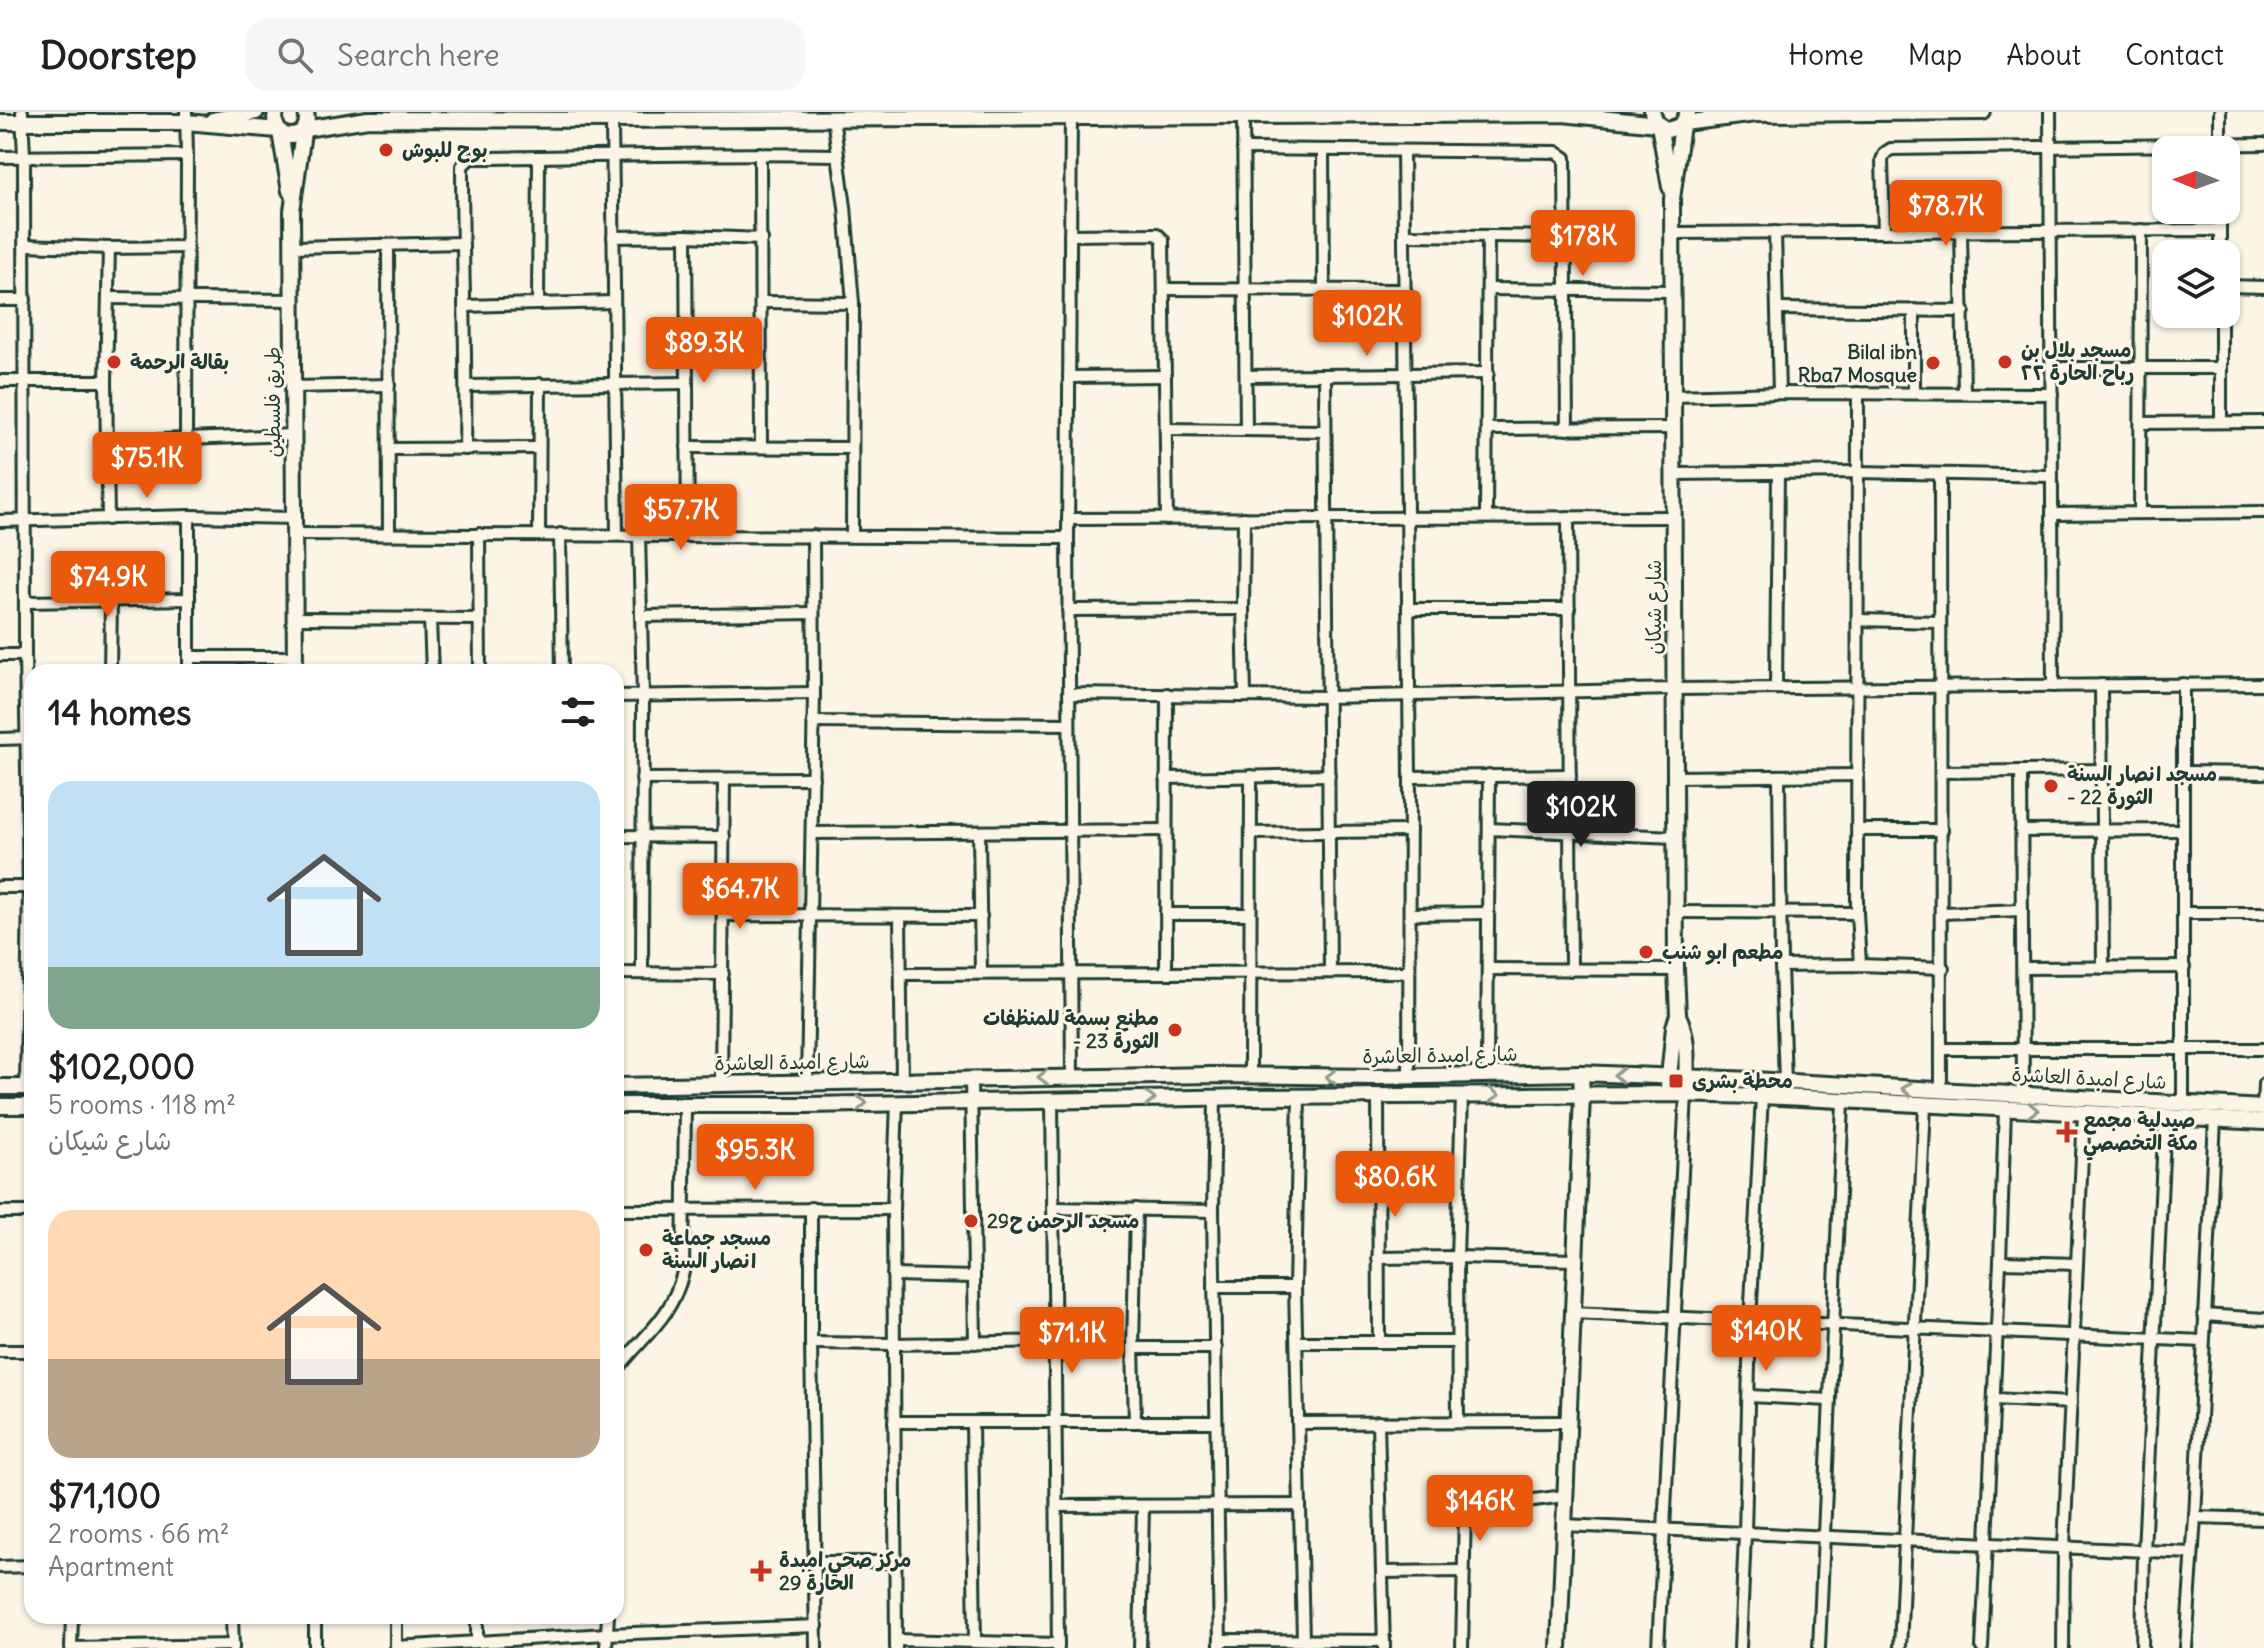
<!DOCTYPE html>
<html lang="en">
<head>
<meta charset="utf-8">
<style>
  :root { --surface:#fff; --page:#f6f6f6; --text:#202124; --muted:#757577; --line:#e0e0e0; --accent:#ea580c }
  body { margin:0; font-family:Delius,"Playpen Sans Arabic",sans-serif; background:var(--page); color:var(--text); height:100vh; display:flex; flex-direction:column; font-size:30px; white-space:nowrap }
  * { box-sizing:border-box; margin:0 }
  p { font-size:26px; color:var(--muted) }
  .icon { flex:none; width:44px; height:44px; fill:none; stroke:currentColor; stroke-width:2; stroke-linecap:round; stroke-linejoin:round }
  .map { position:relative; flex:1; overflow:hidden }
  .panel { position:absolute; left:24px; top:552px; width:600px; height:960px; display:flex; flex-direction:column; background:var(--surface); border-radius:24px; box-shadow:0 2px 6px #0004 }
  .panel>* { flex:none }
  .needle { width:52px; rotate:271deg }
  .buttons { position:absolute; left:2152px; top:24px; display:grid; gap:16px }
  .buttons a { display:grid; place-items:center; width:88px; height:88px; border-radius:16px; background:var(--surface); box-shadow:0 2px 6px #0004; font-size:40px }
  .price { position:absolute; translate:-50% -68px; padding:0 18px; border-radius:8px; background:var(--accent); color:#fff; font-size:26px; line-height:52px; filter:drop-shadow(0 2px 4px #0008) }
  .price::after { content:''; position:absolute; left:50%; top:48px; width:24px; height:18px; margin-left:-12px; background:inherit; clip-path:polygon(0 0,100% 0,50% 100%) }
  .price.on { background:#222; color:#fff }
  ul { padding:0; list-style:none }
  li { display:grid; align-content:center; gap:16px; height:424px; padding:0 24px }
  li span { display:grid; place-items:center; height:248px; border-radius:24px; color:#555 }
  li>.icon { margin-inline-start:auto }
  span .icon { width:144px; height:144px; fill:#fffc; stroke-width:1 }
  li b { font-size:34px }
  h2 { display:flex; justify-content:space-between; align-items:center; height:96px; padding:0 24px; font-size:34px }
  header { display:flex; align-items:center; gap:48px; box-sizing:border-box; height:112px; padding:0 40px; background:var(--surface); border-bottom:2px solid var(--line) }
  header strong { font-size:38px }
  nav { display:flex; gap:44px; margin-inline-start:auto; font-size:28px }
  .search { width:560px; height:72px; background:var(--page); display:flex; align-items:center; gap:20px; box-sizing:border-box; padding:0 28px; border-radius:24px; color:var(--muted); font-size:30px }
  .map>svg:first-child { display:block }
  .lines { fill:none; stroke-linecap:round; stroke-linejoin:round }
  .minor-casing { stroke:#1f3d34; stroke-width:16 }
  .tertiary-casing { stroke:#1f3d34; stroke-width:20 }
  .secondary-casing { stroke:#1f3d34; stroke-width:20 }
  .minor { stroke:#fcf5e5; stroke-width:10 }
  .tertiary { stroke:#fcf5e5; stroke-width:14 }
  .secondary { stroke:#fcf5e5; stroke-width:14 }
  .oneway { stroke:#8e998c }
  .poi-dot { fill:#c8321e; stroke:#fcf5e5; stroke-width:3 }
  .labels { text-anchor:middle; stroke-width:6; stroke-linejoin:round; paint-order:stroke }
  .poi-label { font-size:20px; font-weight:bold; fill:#1f3d34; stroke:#fcf5e5; text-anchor:start }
  .street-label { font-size:20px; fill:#1f3d34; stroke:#fcf5e5 }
</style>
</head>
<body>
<header>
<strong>Doorstep</strong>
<div class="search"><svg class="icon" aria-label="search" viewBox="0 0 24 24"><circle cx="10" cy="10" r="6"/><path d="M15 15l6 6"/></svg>Search here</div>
<nav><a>Home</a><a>Map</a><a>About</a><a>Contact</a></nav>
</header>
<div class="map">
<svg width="2264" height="1536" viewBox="0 0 2264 1536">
  <rect width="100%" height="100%" fill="#fcf5e5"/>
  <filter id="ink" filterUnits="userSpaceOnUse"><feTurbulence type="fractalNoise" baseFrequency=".0125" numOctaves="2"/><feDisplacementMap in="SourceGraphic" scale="16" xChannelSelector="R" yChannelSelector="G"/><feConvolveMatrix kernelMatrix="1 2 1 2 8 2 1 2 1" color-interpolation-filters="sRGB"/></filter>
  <g filter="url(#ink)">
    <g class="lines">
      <g class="minor-casing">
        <g id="minor">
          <path d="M22,0L24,44L25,543L29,775L26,975"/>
          <path d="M1071,0L1068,426L1072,966"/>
          <path d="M2050,0L2053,574"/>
          <path d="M2220,0V36"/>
          <path d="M1243,3L1246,318"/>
          <path d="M833,5L845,95L853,191L852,424"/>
          <path d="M612,8L617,423"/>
          <path d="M1243,37L1556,40L1565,46L1567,317"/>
          <path d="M1323,38L1324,178"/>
          <path d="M1403,39L1410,665L1409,964"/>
          <path d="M760,41L761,335"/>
          <path d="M0,45L187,43L186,0"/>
          <path d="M2220,98V142"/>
          <path d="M1961,119L1964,280"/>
          <path d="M1775,120L1779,281"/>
          <path d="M1884,120L1882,48L1885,41L1891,37L2264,32"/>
          <path d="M1672,121L2220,118"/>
          <path d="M1070,123L1157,122L1163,128L1167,407"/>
          <path d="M1405,123L1566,125"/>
          <path d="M686,124L688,423"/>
          <path d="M613,125L686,124L762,127"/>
          <path d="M25,133L109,136L187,135"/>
          <path d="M388,133L389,421"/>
          <path d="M293,135L462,131"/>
          <path d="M2226,174L2264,175"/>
          <path d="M1164,177L1405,178"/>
          <path d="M1489,177L1672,179"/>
          <path d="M108,186L293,188"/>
          <path d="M0,188H25"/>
          <path d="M762,190L853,191"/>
          <path d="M538,192L539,45"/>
          <path d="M464,194L614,190"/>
          <path d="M1777,197L1964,199"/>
          <path d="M2221,202V310"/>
          <path d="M2052,256H2221"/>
          <path d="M1246,264L1488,261"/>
          <path d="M1325,264L1330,859"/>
          <path d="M1069,265L1165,264"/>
          <path d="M0,269H106"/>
          <path d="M466,274L687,271"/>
          <path d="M293,275L389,273"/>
          <path d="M1858,281L1857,801L1860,853"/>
          <path d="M1914,281V198"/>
          <path d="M1673,284L1779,281L2052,282"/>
          <path d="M2142,311L2264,310"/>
          <path d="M1166,317L1325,319"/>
          <path d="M1487,317L1673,316"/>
          <path d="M186,326L187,43"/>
          <path d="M108,330L293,323"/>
          <path d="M687,335L852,336"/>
          <path d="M390,337L539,336"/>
          <path d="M465,337C467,243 462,149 462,54L470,46C592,45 714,40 837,43"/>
          <path d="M1673,362L1858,360L2052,364"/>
          <path d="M1940,363L1941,979"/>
          <path d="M2140,401L2141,118"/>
          <path d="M2053,402L2264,400"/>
          <path d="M1486,405L1488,124"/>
          <path d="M1568,405L1571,858"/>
          <path d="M1244,406L1243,497L1245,583"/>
          <path d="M108,407L106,269L109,136"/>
          <path d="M1068,407L1674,405"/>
          <path d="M0,409L189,404L294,406"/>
          <path d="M294,422L1068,426"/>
          <path d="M479,422L480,560"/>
          <path d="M539,422L540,272"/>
          <path d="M560,422L562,560"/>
          <path d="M639,423L643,584L642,860"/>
          <path d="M27,490L189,487"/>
          <path d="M1408,497H1569"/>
          <path d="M1068,498L1243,497"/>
          <path d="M641,504L813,501"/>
          <path d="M295,506L479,507"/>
          <path d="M430,507L432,560"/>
          <path d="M1859,508L1940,510"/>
          <path d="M0,543H25"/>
          <path d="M189,545H295"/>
          <path d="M110,560L111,490"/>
          <path d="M189,560V404"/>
          <path d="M2183,572V991"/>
          <path d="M2101,573L2103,856"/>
          <path d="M1776,576L1778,361"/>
          <path d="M1069,582L1328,585L1674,577L2264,572"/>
          <path d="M616,584L814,581"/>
          <path d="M813,610L1069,612"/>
          <path d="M0,627L32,626"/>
          <path d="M2021,659L2023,983"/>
          <path d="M1941,660L2103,658"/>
          <path d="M2183,660L2264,661"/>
          <path d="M1779,664L1781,854L1785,969"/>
          <path d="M1410,665L1570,663"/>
          <path d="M1675,665L1858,663"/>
          <path d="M1166,666L1329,663"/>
          <path d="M642,667L813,666"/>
          <path d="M1489,717L1675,725"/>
          <path d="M1858,718H1942"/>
          <path d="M2021,719L2183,718"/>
          <path d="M979,720L981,861"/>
          <path d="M812,721L1166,718"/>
          <path d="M1251,721L1410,719"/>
          <path d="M616,724L724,725"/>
          <path d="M0,775H32"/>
          <path d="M1676,800L1857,801"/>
          <path d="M1942,801L2022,798"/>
          <path d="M2184,801H2264"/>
          <path d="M1166,802H1250"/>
          <path d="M1410,802L1488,801"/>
          <path d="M723,803L981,804"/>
          <path d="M900,804L902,969"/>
          <path d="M1781,854L1860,853L1943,856"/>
          <path d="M2023,856L2184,855"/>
          <path d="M1488,857L1676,858"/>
          <path d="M616,861L723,862"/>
          <path d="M1166,861L1409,860"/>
          <path d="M901,862L1166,861L1167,582"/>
          <path d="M1942,937H2264"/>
          <path d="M1487,962L1489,663"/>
          <path d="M1250,963L1251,664"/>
          <path d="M971,966L975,1231"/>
          <path d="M721,971L724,667"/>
          <path d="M807,971L814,581L813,424"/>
          <path d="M1378,984L1379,1230"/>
          <path d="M1215,985L1213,1099L1220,1536"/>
          <path d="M1299,985L1295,1175L1303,1528"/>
          <path d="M1052,989L1058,1536"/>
          <path d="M2263,996L2264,972"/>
          <path d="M811,1096V1231L816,1536"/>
          <path d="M1053,1096L1213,1099"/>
          <path d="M616,1098L893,1097"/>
          <path d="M0,1100H32"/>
          <path d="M1378,1146L1457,1145L1574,1148"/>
          <path d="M2000,1150L2077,1152"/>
          <path d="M893,1163L974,1165"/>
          <path d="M1214,1175H1295"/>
          <path d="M1572,1201L2203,1229"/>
          <path d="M2204,1203L2264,1207"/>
          <path d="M1297,1230H1458"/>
          <path d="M811,1231L894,1232L1054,1229"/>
          <path d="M1133,1236H1216"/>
          <path d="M0,1239H32"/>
          <path d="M616,1259C644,1222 671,1208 683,1160L685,992"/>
          <path d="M1749,1284L1829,1288"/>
          <path d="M1994,1287L2071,1291"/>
          <path d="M894,1310H1216"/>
          <path d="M972,1310L975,1530"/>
          <path d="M1135,1310L1133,1236L1136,1097"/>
          <path d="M1378,1310L1384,1536"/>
          <path d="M1458,1310L1457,1145L1462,984"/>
          <path d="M1298,1311L1567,1310"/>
          <path d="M1057,1394L1300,1393"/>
          <path d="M2195,1405L2264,1407"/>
          <path d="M1563,1413L2192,1441"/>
          <path d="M815,1450H896"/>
          <path d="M0,1455L32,1454"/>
          <path d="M1382,1460L1463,1459"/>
          <path d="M72,1504L71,1536L233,1533"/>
          <path d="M232,1504L233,1536"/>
          <path d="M315,1504V1536"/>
          <path d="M396,1504V1536"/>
          <path d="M896,1528L1058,1532"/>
          <path d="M1220,1528L1384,1529"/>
          <path d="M477,1530L606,1522L817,1514"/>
          <path d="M396,1535L477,1530V1504"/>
          <path d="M606,1536L608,1504"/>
          <path d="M896,1536L893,1097L897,990"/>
          <path d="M1140,1536L1143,1395"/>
          <path d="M1462,1536L1465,1399L1467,1397L1564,1384"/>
          <path d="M1658,1536L1686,982"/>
          <path d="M1740,1536L1745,1422L1750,1210L1762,984"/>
          <path d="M1819,1536L1843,990"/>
          <path d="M1900,1536L1925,993"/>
          <path d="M1982,1536L2000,1150L2005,997"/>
          <path d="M2063,1536L2064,1435L2084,1000"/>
          <path d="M2142,1536L2144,1439L2165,1004"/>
          <path d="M2186,1536L2195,1405L2215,1008"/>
        </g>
      </g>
      <g class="tertiary-casing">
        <g id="tertiary">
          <path d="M276,0C268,32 314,32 306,0"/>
          <path d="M1652,0L1657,12L1668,18L1682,13L1688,0"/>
          <path d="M213,8L256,0"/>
          <path d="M0,10H186L278,18"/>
          <path d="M1684,11L1756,2L1983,0"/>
          <path d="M1659,13L1670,75"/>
          <path d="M305,17L368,7L612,8L1563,2L1657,12"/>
          <path d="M280,20L290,79"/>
          <path d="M295,560L292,99L303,20"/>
          <path d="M1678,903C1690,928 1686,956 1686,982"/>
          <path d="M1668,975L1674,915L1678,903L1676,858L1672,87L1682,13"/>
          <path d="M1559,1536L1582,983L1581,961"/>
        </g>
      </g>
      <g class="secondary-casing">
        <g id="secondary">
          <path d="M616,974L1211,963L1374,965L1581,961L1754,968L2264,996"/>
          <path d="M0,975H32"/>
          <path d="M616,993H807L1249,985L1668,982L1762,984L2264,1010"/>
          <path d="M0,994H32"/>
        </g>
      </g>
      <use href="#minor" class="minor"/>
      <use href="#tertiary" class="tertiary"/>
      <use href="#secondary" class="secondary"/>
    </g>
    <defs><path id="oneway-chevron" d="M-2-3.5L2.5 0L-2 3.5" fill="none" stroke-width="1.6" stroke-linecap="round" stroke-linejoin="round" transform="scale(2)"/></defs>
    <g class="oneway">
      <use href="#oneway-chevron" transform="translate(1619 963) rotate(-178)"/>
      <use href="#oneway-chevron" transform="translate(1043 965) rotate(180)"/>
      <use href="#oneway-chevron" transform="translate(1331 965) rotate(180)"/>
      <use href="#oneway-chevron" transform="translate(1907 977) rotate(-177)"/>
      <use href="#oneway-chevron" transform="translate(1494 983)"/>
      <use href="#oneway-chevron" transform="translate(1150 987) rotate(-1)"/>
      <use href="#oneway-chevron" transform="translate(862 991) rotate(-2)"/>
      <use href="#oneway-chevron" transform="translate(2033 998) rotate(3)"/>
    </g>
  </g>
  <g class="poi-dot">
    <circle cx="386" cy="38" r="8"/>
    <circle cx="114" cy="250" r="8"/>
    <circle cx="2005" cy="250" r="8"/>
    <circle cx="1933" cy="251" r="8"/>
    <circle cx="2051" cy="674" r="8"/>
    <circle cx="1646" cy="840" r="8"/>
    <circle cx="1175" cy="918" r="8"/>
    <rect x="1668" y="961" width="16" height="16" rx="4"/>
    <path d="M2063 1008h8v8h8v8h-8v8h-8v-8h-8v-8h8z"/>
    <circle cx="971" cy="1109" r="8"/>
    <circle cx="646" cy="1138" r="8"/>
    <path d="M757 1447h8v8h8v8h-8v8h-8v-8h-8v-8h8z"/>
  </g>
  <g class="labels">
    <g class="poi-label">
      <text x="402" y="45">بوح للبوش</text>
      <text x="2021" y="245">مسجد بلال بن<tspan x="2021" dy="23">رباح الحارة ٢٢</tspan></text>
      <text x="1917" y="247" text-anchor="end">Bilal ibn<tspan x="1917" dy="23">Rba7 Mosque</tspan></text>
      <text x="130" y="257">بقالة الرحمة</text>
      <text x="2067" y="669">مسجد انصار السنة<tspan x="2067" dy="23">- الثورة 22</tspan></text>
      <text x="1662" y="847">مطعم ابو شنب</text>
      <text x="1159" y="913" text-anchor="end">مطنع بسمة للمنظفات<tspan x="1159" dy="23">- الثورة 23</tspan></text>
      <text x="1692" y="976">محطة بشرى</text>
      <text x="2083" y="1015">صيدلية مجمع<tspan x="2083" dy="23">مكة التخصصي</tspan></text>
      <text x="987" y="1116">مسجد الرحمن ح29</text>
      <text x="662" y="1133">مسجد جماعة<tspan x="662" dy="23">انصار السنة</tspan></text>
      <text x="779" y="1455">مركز صحي امبدة<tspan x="779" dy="23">الحارة 29</tspan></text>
    </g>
    <g class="street-label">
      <text transform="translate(273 290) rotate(-90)" y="7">طريق فلسطين</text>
      <text transform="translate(1654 495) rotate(-90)" y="7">شارع شيكان</text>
      <text transform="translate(1440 943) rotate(-1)" y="7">شارع امبدة العاشرة</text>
      <text transform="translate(792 950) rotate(-1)" y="7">شارع امبدة العاشرة</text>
      <text transform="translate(2089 966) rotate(3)" y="7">شارع امبدة العاشرة</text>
    </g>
  </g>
</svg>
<div class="buttons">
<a><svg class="needle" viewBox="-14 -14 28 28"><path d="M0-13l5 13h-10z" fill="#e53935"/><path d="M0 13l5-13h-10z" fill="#757577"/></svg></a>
<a><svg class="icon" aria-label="layers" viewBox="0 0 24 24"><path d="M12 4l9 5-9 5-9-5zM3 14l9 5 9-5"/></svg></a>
</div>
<b class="price" style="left:1946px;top:136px">$78.7K</b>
<b class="price" style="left:1583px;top:166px">$178K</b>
<b class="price" style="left:1367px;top:246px">$102K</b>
<b class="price" style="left:704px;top:273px">$89.3K</b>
<b class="price" style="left:147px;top:388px">$75.1K</b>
<b class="price" style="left:681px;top:440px">$57.7K</b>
<b class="price" style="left:108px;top:507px">$74.9K</b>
<b class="price on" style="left:1581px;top:737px">$102K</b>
<b class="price" style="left:740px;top:819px">$64.7K</b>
<b class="price" style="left:755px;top:1080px">$95.3K</b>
<b class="price" style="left:1395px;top:1107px">$80.6K</b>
<b class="price" style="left:1766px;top:1261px">$140K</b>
<b class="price" style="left:1072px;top:1263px">$71.1K</b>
<b class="price" style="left:1480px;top:1431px">$146K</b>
<section class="panel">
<h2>14 homes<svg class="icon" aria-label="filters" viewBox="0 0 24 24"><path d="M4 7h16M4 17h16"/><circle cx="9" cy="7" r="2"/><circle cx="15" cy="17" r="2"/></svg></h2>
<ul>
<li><span style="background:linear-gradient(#bfe0f5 75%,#7fa58c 0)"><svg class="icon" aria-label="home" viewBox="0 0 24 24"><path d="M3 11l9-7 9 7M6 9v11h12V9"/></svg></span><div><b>$102,000</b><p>5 rooms · 118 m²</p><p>شارع شيكان</p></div></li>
<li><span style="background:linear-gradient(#ffd9b3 60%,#b9a48a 0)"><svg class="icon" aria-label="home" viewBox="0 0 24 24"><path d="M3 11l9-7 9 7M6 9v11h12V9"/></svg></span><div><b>$71,100</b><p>2 rooms · 66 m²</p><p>Apartment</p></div></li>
</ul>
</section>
</div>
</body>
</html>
